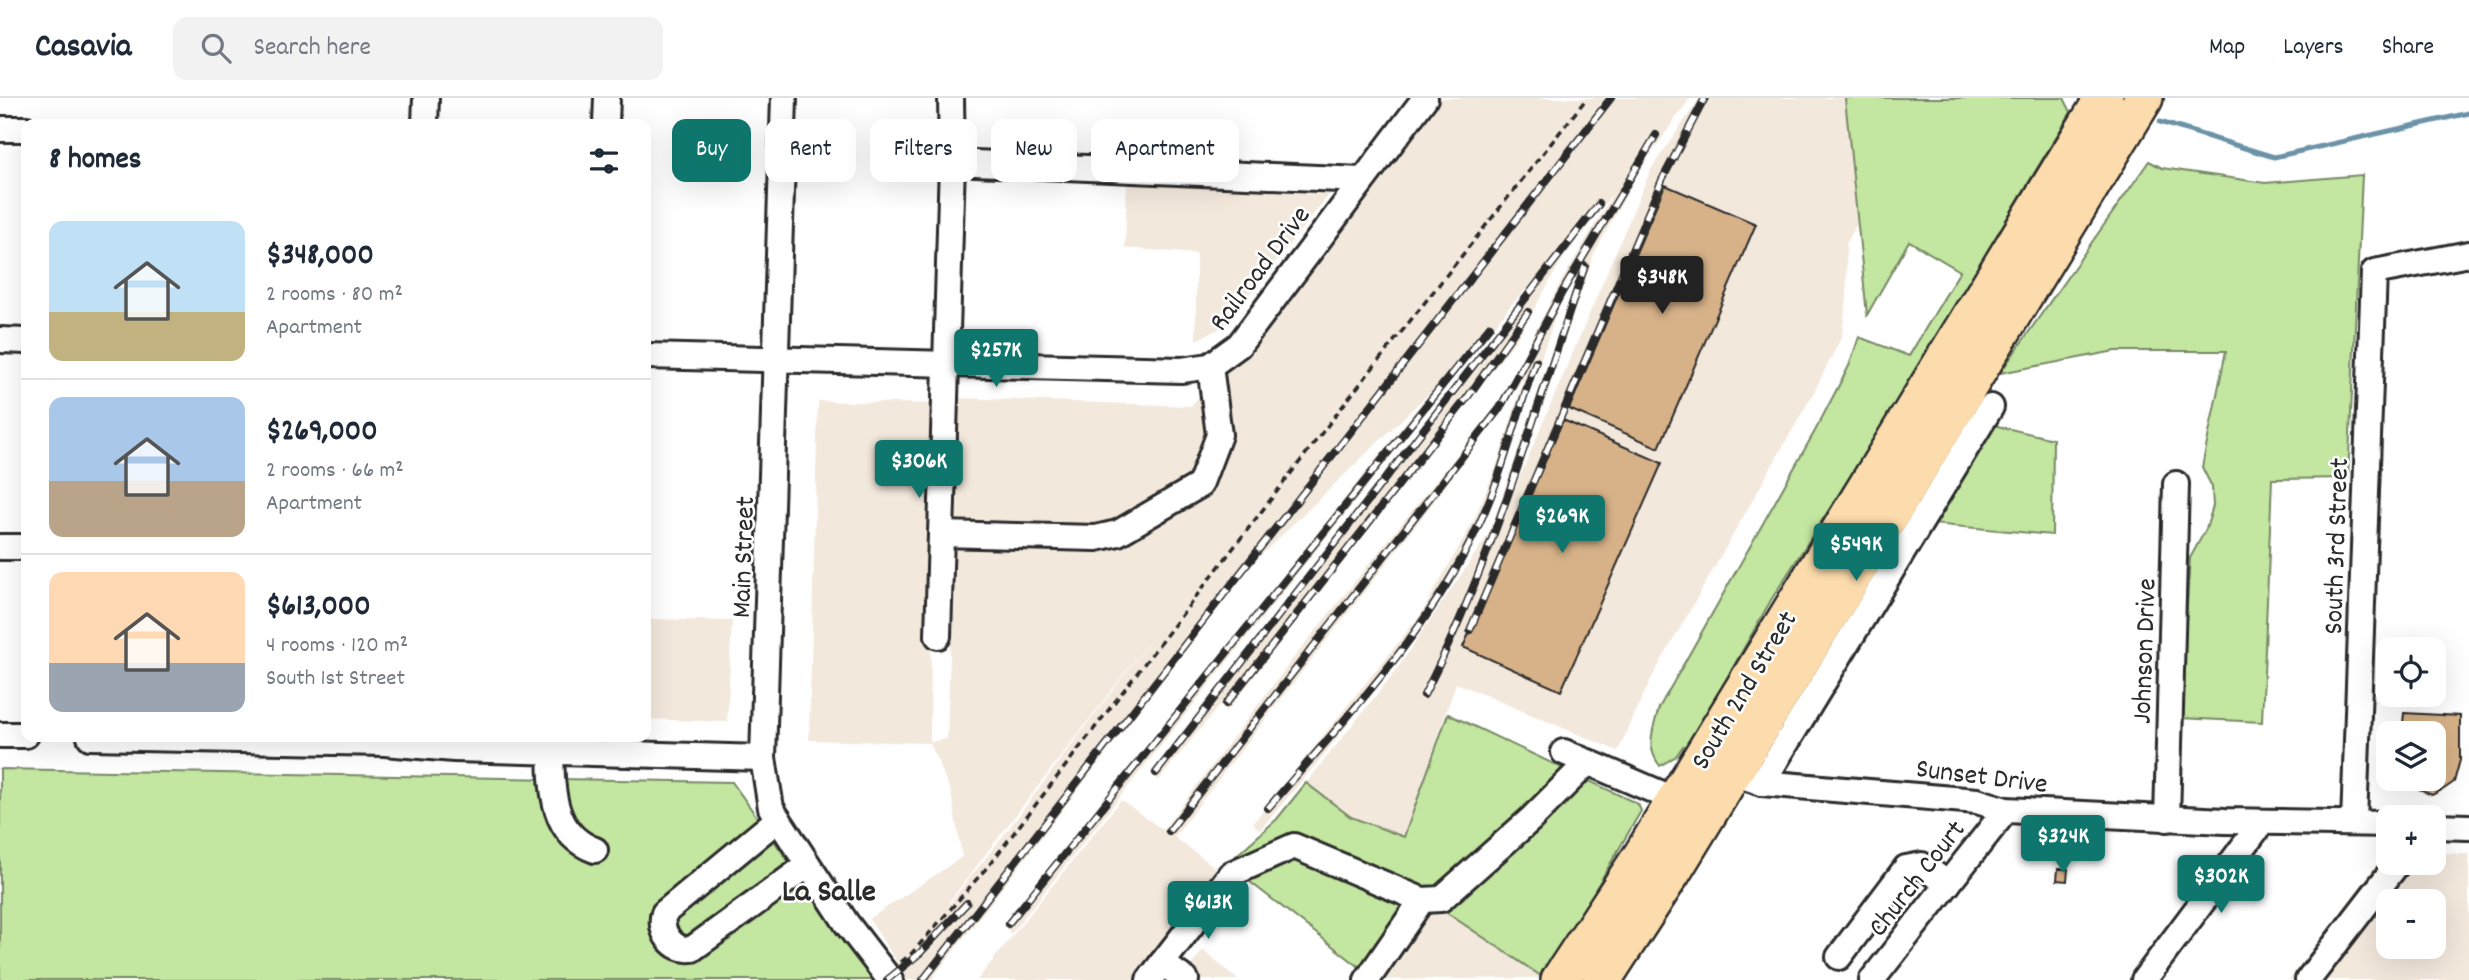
<!DOCTYPE html>
<html lang="en">
<head>
<meta charset="utf-8">
<style>
  :root { --surface:#fff; --page:#f2f2f3; --text:#1f2937; --muted:#747a83; --line:#e0e1e3; --accent:#0f766e }
  body { margin:0; font-family:Dekko,sans-serif; background:var(--page); color:var(--text); height:100vh; display:flex; flex-direction:column; font-size:26px; white-space:nowrap }
  * { box-sizing:border-box; margin:0 }
  p { font-size:23px; color:var(--muted) }
  .icon { flex:none; width:38px; height:38px; fill:none; stroke:currentColor; stroke-width:2; stroke-linecap:round; stroke-linejoin:round }
  .map { position:relative; flex:1; overflow:hidden }
  .details { position:absolute; left:21px; top:21px; width:630px; height:623px; display:flex; flex-direction:column; background:var(--surface); border-radius:14px; box-shadow:0 7px 28px #0002 }
  .details>* { flex:none }
  .banner { position:absolute; left:672px; top:21px; width:665px; height:63px; display:flex; gap:14px }
  .controls { position:absolute; left:2376px; top:539px; display:grid; gap:14px }
  .controls a { display:grid; place-items:center; width:70px; height:70px; border-radius:14px; background:var(--surface); box-shadow:0 7px 28px #0002; font-size:35px }
  .price { position:absolute; translate:-50% -60px; padding:0 16px; border-radius:7px; background:var(--accent); color:#fff; font-size:23px; line-height:46px; filter:drop-shadow(0 2px 4px #0008) }
  .price::after { content:''; position:absolute; left:50%; top:42px; width:21px; height:16px; margin-left:-10px; background:inherit; clip-path:polygon(0 0,100% 0,50% 100%) }
  .price.on { background:#222; color:#fff }
  ul { padding:0; list-style:none }
  li { display:flex; align-items:center; gap:21px; height:175px; padding:0 28px }
  li+li { border-top:2px solid var(--line) }
  li span { display:grid; place-items:center; flex:none; width:196px; height:140px; border-radius:14px; color:#555 }
  li>.icon { margin-inline-start:auto }
  span .icon { width:84px; height:84px; fill:#fffc; stroke-width:1 }
  li b { font-size:30px }
  h2 { display:flex; justify-content:space-between; align-items:center; height:84px; padding:0 28px; font-size:30px }
  .tag { padding:0 24px; border-radius:14px; background:var(--surface); box-shadow:0 7px 28px #0002; font-size:24px; line-height:63px }
  .tag.on { background:var(--accent); color:#fff }
  header { display:flex; align-items:center; gap:42px; box-sizing:border-box; height:98px; padding:0 35px; background:var(--surface); border-bottom:2px solid var(--line) }
  header strong { font-size:33px }
  nav { display:flex; gap:38px; margin-inline-start:auto; font-size:24px }
  .search { width:490px; height:63px; background:var(--page); display:flex; align-items:center; gap:18px; box-sizing:border-box; padding:0 24px; border-radius:14px; color:var(--muted); font-size:26px }
  .map>svg:first-child { display:block }
  .built { fill:#f3e8dc; fill-rule:evenodd }
  .green { fill:#c3e6a0; stroke:#786; stroke-width:2 }
  .lines { fill:none; stroke-linecap:round; stroke-linejoin:round }
  .stream { stroke:#6c92a7; stroke-width:5 }
  .building { fill:#d7b289; stroke:#2b2b2b; stroke-width:2 }
  .minor-casing { stroke:#2b2b2b; stroke-width:30 }
  .highway-casing { stroke:#2b2b2b; stroke-width:42 }
  .path { stroke:#2b2b2b; stroke-width:3.5; stroke-dasharray:7 5; stroke-linecap:butt }
  .minor { stroke:#fff; stroke-width:24 }
  .highway { stroke:#fcdcac; stroke-width:37 }
  .rail-casing { stroke:#2b2b2b; stroke-width:8 }
  .rail { stroke:#fff; stroke-width:5; stroke-dasharray:16; stroke-linecap:butt }
  .labels { text-anchor:middle; stroke-width:5; stroke-linejoin:round; paint-order:stroke }
  .street-label { font-size:28px; fill:#2b2b2b; stroke:#fff }
  .quarter-label { font-size:32px; font-weight:bold; fill:#2b2b2b; stroke:#fff }
</style>
</head>
<body>
<header>
<strong>Casavia</strong>
<div class="search"><svg class="icon" aria-label="search" viewBox="0 0 24 24"><circle cx="10" cy="10" r="6"/><path d="M15 15l6 6"/></svg>Search here</div>
<nav><a>Map</a><a>Layers</a><a>Share</a></nav>
</header>
<div class="map">
<svg width="2469" height="882" viewBox="0 0 2469 882">
  <rect width="100%" height="100%" fill="#fff"/>
  <filter id="ink" filterUnits="userSpaceOnUse"><feTurbulence type="fractalNoise" baseFrequency=".0143" numOctaves="2"/><feDisplacementMap in="SourceGraphic" scale="14" xChannelSelector="R" yChannelSelector="G"/><feConvolveMatrix kernelMatrix="1 2 1 2 8 2 1 2 1" color-interpolation-filters="sRGB"/></filter>
  <g filter="url(#ink)">
    <g class="built">
      <path d="M1437,0H1690L1639,73L1594,156L1510,402L1651,71L1700,0H1845L1847,5L1858,124L1846,146L1847,200L1842,238L1814,294L1650,583L1618,653L1456,585L1404,740L1351,719L1306,685L1394,575L1490,434L1580,171L1563,197L1481,431L1427,524L1322,659L1260,732L1253,725L1421,516L1473,424L1497,367L1525,277L1503,311L1406,440L1174,739L1219,772L1133,882H977L1121,702L1163,732L1295,558L1498,306L1557,191L1614,94L1562,162L1518,239L1227,613L1220,607L1158,683L1151,674L1546,170L1511,207L1011,836L1004,827L1430,294L1253,465L931,882H876L897,864L869,821L962,759L951,694L930,645L809,642L818,303L933,306L930,644L947,641L959,300L1191,308ZM1164,524L1007,733L950,805L949,804Z"/>
      <path d="M1127,79L1337,87L1223,229L1196,242V156L1125,150Z"/>
      <path d="M646,521L732,523L727,624L646,621Z"/>
      <path d="M2386,754H2389V765H2434V755L2469,756V882H2289ZM2389,803H2434V849H2389Z"/>
      <path d="M1435,807L1544,880L1372,882Z"/>
      <path d="M1203,852L1238,882H1180Z"/>
    </g>
    <g class="green">
      <path d="M1845,0H2064L2071,14L1878,335L1771,502L1688,649L1683,648L1676,658L1660,668C1645,649 1653,631 1659,610L1815,333L1849,268L1859,239L1909,258L1960,173L1909,143L1867,217Z"/>
      <path d="M2149,63L2162,70L2265,85L2362,77L2348,380L2272,381L2262,624L2180,620L2190,460L2206,431L2213,408L2212,389L2202,369L2226,253H2115L2000,275Z"/>
      <path d="M1989,326L2053,341L2052,437L1931,426Z"/>
      <path d="M1448,616L1638,706L1641,713L1544,880L1435,807L1362,871L1227,766L1277,721L1306,685L1351,719L1404,739Z"/>
      <path d="M0,671L732,684L873,882H0Z"/>
    </g>
    <g class="lines">
      <path class="stream" d="M2160,24L2274,59L2469,15"/>
    </g>
    <g class="building">
      <path d="M1665,87L1756,126L1659,350L1569,311Z"/>
      <path d="M1563,322L1662,365L1561,593L1463,549Z"/>
      <path d="M2404,615L2460,618V662L2454,684L2444,691L2432,697L2419,692L2407,681H2434V635H2402Z"/>
      <path d="M2058,771H2068L2067,783L2057,782Z"/>
    </g>
    <g class="lines">
      <g class="minor-casing">
        <g id="minor">
          <path d="M784,0L763,660L771,710L847,826L890,882"/>
          <path d="M951,0L952,64L1362,82"/>
          <path d="M425,26L426,0"/>
          <path d="M606,26L607,0"/>
          <path d="M0,31H26"/>
          <path d="M0,242L26,243"/>
          <path d="M646,258L1182,272L1210,268L1239,247L1425,0"/>
          <path d="M941,436L1096,440L1118,435L1200,387L1219,337L1210,268"/>
          <path d="M0,449H26"/>
          <path d="M938,538L952,64"/>
          <path d="M0,637H26"/>
          <path d="M90,639L385,645L454,651L763,660"/>
          <path d="M551,654C552,694 553,737 595,752"/>
          <path d="M1564,654L1690,708"/>
          <path d="M1719,670L1762,685L1977,703L2006,712L2225,723L2389,726"/>
          <path d="M1762,685L1991,309"/>
          <path d="M778,721L664,815C658,833 673,854 692,851L808,767"/>
          <path d="M2167,721L2176,386"/>
          <path d="M2354,725L2374,174L2469,156"/>
          <path d="M2434,728L2469,729"/>
          <path d="M1839,859L1906,770L1922,767L1948,786"/>
          <path d="M1162,865L1186,882"/>
          <path d="M1149,882L1231,776L1294,748L1422,802L1441,801L1531,721L1588,664"/>
          <path d="M1367,882L1422,802"/>
          <path d="M1872,882L2006,712"/>
          <path d="M2144,882L2262,724"/>
          <path d="M2308,882L2398,765"/>
        </g>
      </g>
      <g class="highway-casing">
        <g id="highway">
          <path d="M1560,882L1643,756L2104,0"/>
          <path d="M1602,882L1672,774L2144,0"/>
        </g>
      </g>
      <path class="path" d="M901,864L912,855L990,766L1345,305L1587,0"/>
      <use href="#minor" class="minor"/>
      <use href="#highway" class="highway"/>
      <g class="rail-casing">
        <g id="rail">
          <path d="M1470,532L1662,82L1705,0"/>
          <path d="M1424,597C1494,461 1535,312 1585,168"/>
          <path d="M1226,606L1467,300L1528,214"/>
          <path d="M1156,675L1599,106"/>
          <path d="M1268,710C1345,621 1431,532 1480,424C1504,372 1517,316 1536,263"/>
          <path d="M1169,733L1500,310L1561,196L1656,37"/>
          <path d="M1008,826L1490,228"/>
          <path d="M887,882L920,855L967,805"/>
          <path d="M923,882L1611,0"/>
        </g>
      </g>
      <use href="#rail" class="rail"/>
    </g>
  </g>
  <g class="labels">
    <g class="street-label">
      <text transform="translate(1258 169) rotate(-53)" y="10">Railroad Drive</text>
      <text transform="translate(2334 448) rotate(-88)" y="10">South 3rd Street</text>
      <text transform="translate(741 459) rotate(-88)" y="10">Main Street</text>
      <text transform="translate(2142 553) rotate(-88)" y="10">Johnson Drive</text>
      <text transform="translate(1742 591) rotate(-59)" y="10">South 2nd Street</text>
      <text transform="translate(1982 676) rotate(7)" y="10">Sunset Drive</text>
      <text transform="translate(1915 779) rotate(-52)" y="10">Church Court</text>
    </g>
    <g class="quarter-label">
      <text x="829" y="802">La Salle</text>
    </g>
  </g>
</svg>
<div class="controls">
<a><svg class="icon" aria-label="locate" viewBox="0 0 24 24"><circle cx="12" cy="12" r="6"/><path d="M12 2v4M12 18v4M2 12h4M18 12h4"/></svg></a>
<a><svg class="icon" aria-label="layers" viewBox="0 0 24 24"><path d="M12 4l9 5-9 5-9-5zM3 14l9 5 9-5"/></svg></a>
<a>+</a>
<a>−</a>
</div>
<b class="price on" style="left:1662px;top:218px">$348K</b>
<b class="price" style="left:996px;top:291px">$257K</b>
<b class="price" style="left:919px;top:402px">$306K</b>
<b class="price" style="left:1562px;top:457px">$269K</b>
<b class="price" style="left:1856px;top:485px">$549K</b>
<b class="price" style="left:2063px;top:777px">$324K</b>
<b class="price" style="left:2221px;top:817px">$302K</b>
<b class="price" style="left:1208px;top:843px">$613K</b>
<div class="banner">
<a class="tag on">Buy</a>
<a class="tag">Rent</a>
<a class="tag">Filters</a>
<a class="tag">New</a>
<a class="tag">Apartment</a>
</div>
<section class="details">
<h2>8 homes<svg class="icon" aria-label="filters" viewBox="0 0 24 24"><path d="M4 7h16M4 17h16"/><circle cx="9" cy="7" r="2"/><circle cx="15" cy="17" r="2"/></svg></h2>
<ul>
<li><span style="background:linear-gradient(#bfe0f5 65%,#c2b280 0)"><svg class="icon" aria-label="home" viewBox="0 0 24 24"><path d="M3 11l9-7 9 7M6 9v11h12V9"/></svg></span><div><b>$348,000</b><p>2 rooms · 80 m²</p><p>Apartment</p></div></li>
<li><span style="background:linear-gradient(#a9c7e8 60%,#b9a48a 0)"><svg class="icon" aria-label="home" viewBox="0 0 24 24"><path d="M3 11l9-7 9 7M6 9v11h12V9"/></svg></span><div><b>$269,000</b><p>2 rooms · 66 m²</p><p>Apartment</p></div></li>
<li><span style="background:linear-gradient(#ffd9b3 65%,#9aa5b1 0)"><svg class="icon" aria-label="home" viewBox="0 0 24 24"><path d="M3 11l9-7 9 7M6 9v11h12V9"/></svg></span><div><b>$613,000</b><p>4 rooms · 120 m²</p><p>South 1st Street</p></div></li>
</ul>
</section>
</div>
</body>
</html>
